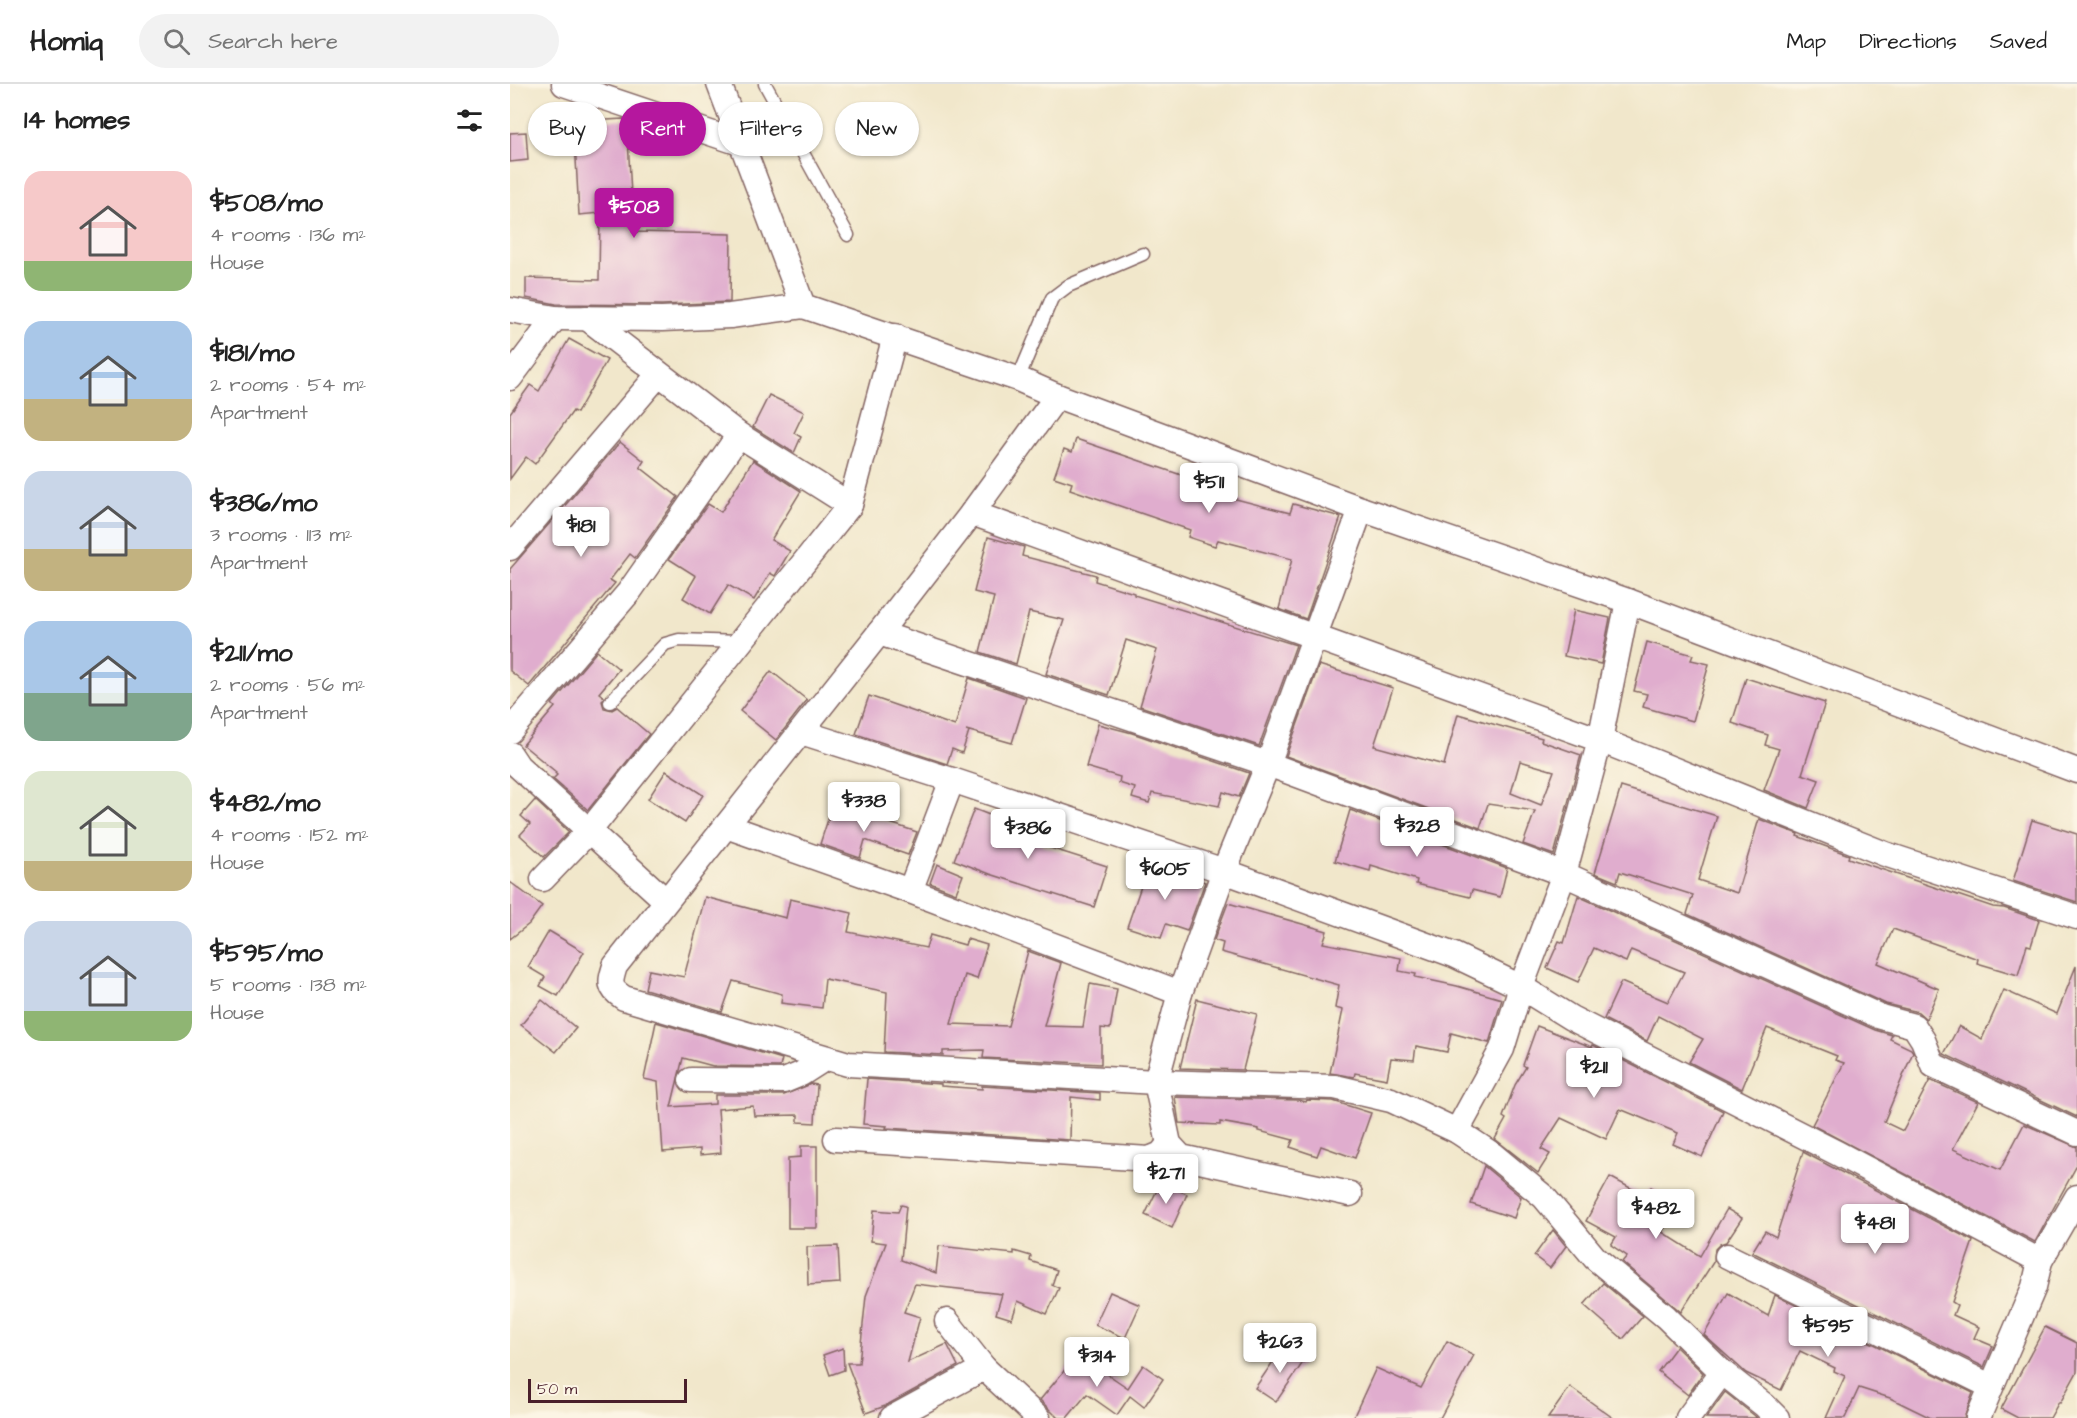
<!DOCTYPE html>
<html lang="en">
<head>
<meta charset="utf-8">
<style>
  :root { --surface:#fff; --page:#f2f2f2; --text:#222; --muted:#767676; --line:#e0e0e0; --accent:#b5179e }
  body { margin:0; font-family:"Architects Daughter",sans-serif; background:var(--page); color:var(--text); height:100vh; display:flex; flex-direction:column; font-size:22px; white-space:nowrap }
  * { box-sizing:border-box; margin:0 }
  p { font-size:20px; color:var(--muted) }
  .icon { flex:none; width:33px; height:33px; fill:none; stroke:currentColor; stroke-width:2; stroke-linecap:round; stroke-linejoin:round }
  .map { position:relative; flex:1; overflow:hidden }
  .side { display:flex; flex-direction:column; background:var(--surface); width:510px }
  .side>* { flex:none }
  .top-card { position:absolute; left:18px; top:18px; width:570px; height:54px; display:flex; gap:12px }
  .scale { position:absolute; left:18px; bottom:15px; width:159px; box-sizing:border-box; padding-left:6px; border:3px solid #4a1f2b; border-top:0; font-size:16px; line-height:21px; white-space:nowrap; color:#4a1f2b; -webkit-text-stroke:4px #fcf5e5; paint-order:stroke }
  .price { position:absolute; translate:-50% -51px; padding:0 14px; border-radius:6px; background:#fff; color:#222; font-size:20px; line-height:39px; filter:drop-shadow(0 2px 3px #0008) }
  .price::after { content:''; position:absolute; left:50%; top:36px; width:18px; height:14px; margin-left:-9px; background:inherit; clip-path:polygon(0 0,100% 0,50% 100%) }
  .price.current { background:var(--accent); color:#fff }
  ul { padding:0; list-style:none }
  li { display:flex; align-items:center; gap:18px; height:150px; padding:0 24px }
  li span { display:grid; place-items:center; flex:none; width:168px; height:120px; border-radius:18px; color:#555 }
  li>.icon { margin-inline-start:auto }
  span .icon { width:72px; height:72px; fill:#fffc; stroke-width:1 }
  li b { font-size:26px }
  h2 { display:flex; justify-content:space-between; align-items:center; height:72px; padding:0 24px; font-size:26px }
  .chip { padding:0 21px; border-radius:27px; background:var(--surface); box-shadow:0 2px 4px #0004; font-size:21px; line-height:54px }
  .chip.current { background:var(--accent); color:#fff }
  header { display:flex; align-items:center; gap:36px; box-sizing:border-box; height:84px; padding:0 30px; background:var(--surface); border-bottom:2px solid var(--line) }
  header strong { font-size:28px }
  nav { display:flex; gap:33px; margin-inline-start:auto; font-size:21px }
  .search { width:420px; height:54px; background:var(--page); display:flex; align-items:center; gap:15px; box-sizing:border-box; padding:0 21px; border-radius:33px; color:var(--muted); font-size:22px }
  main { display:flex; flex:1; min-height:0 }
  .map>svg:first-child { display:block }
  .building { fill:#e0adce; fill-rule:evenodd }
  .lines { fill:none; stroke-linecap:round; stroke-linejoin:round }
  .service-casing { stroke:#846563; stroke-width:15 }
  .minor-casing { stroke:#846563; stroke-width:27 }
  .service { stroke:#fff; stroke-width:12 }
  .minor { stroke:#fff; stroke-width:24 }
</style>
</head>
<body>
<header>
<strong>Homiq</strong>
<div class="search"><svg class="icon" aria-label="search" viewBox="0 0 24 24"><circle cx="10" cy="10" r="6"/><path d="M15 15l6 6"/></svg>Search here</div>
<nav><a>Map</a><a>Directions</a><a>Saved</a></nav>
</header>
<main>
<section class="side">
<h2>14 homes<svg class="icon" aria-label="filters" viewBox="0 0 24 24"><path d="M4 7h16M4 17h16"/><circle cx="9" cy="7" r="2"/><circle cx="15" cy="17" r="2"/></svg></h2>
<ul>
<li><span style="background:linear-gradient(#f6c9c9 75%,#8fb573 0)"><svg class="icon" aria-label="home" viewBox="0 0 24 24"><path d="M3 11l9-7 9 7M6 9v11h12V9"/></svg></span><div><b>$508/mo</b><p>4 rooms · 136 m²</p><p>House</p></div></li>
<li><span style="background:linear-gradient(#a9c7e8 65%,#c2b280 0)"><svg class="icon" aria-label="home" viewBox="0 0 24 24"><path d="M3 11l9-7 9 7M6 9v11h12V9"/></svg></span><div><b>$181/mo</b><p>2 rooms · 54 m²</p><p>Apartment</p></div></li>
<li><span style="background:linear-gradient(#c9d6e8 65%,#c2b280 0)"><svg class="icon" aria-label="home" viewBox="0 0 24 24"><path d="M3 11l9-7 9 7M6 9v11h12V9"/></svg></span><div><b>$386/mo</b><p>3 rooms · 113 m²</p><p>Apartment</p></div></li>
<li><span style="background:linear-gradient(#a9c7e8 60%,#7fa58c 0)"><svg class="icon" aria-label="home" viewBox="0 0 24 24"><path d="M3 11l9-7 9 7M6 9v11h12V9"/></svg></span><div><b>$211/mo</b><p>2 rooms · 56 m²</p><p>Apartment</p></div></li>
<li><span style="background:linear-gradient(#dfe7d0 75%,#c2b280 0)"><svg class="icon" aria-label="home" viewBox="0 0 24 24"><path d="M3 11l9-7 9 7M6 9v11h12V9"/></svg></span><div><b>$482/mo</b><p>4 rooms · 152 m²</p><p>House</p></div></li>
<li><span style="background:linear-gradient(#c9d6e8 75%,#8fb573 0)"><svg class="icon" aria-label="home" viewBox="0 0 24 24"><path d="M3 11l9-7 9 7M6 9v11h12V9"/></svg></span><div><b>$595/mo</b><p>5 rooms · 138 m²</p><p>House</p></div></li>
</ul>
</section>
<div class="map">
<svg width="1567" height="1334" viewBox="0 0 1567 1334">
  <rect width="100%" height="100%" fill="#fcf5e5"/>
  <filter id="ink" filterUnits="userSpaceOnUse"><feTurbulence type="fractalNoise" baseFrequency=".0167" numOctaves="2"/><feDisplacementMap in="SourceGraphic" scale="12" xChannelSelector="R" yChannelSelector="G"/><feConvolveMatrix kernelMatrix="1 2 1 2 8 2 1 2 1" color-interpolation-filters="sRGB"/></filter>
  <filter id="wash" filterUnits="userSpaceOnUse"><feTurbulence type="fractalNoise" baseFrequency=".008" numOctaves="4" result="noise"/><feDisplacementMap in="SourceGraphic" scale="24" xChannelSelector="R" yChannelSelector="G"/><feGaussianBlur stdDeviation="1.35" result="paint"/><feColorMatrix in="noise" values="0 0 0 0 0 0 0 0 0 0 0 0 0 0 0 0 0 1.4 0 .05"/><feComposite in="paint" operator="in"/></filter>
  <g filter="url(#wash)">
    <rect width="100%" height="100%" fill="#f1e7cb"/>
    <g id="blocks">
      <g class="building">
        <path d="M113,35L117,36L123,148L221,150L220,218L152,221L46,220L16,214V194L89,196L90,129L69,131L64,38Z"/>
        <path d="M16,48L18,76L0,78V49Z"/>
        <path d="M59,255L97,276L67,329L63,327L25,380L16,373L0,395V329L20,301L29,307Z"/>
        <path d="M259,311L294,328L284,349L291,353L284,369L243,343Z"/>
        <path d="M566,355L724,409L722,414L780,429L783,420L831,433L796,535L769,525L782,475L708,456L705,462L678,453L680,446L560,405L562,399L544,393L554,365L562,368Z"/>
        <path d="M110,358L134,377L130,383L168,413L125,474L120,470L100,496L105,499L19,602L0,587V485Z"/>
        <path d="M243,376L291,407L261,456L280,467L265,492L260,489L244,516L218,501L200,530L173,514L186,492L159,475L198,420L211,428Z"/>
        <path d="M478,453L514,463L512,472L586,491L585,497L624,509V511L786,561L749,662L630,622L647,566L616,556L599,611L536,590L554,536L519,528L506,580L470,568L484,513L464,508Z"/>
        <path d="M1064,526L1100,534L1091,580L1054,572Z"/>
        <path d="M1137,558L1183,571L1181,576L1199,580L1183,637L1133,623L1137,610L1124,607Z"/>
        <path d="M87,567L109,585L89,609L94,613L92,617L94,624L102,626L107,623L139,650L78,726L43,695L47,691L45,689L46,688L13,661L45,623L42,620Z"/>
        <path d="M809,581L883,604L864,662L934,681L948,630L1032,654L1031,657L1071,671L1044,771L1013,760L1025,727L978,720L970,744L776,672ZM1010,677L1044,687L1031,721L1001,709Z"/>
        <path d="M261,587L297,616L266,656L230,627Z"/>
        <path d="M459,594L516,614L502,659L456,646L459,647L452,669L442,665L437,680L346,650L359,612L445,642Z"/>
        <path d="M1236,594L1315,619L1292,690L1309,696L1298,724L1254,706L1269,665L1255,661L1258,651L1222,639Z"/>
        <path d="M588,640L622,649L739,689L729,713L713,708L709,722L642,709L639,719L622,714L625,704L609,699L610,693L576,683Z"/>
        <path d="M156,687L193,711L175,739L138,715Z"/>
        <path d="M1111,703L1207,732L1188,796L1227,809L1249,735L1288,750L1287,752L1339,771L1338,774L1483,823L1494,824L1529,836L1521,862L1517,861L1508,891L1467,879L1468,875L1383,845L1368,879L1429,905L1416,935L1408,928L1376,920L1177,830L1183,811L1110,788L1107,798L1085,789Z"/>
        <path d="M25,716L59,748L34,773L10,751L20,740L11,732Z"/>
        <path d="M323,720L407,748L398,771L355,756L350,774L310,760Z"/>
        <path d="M464,725L500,739L498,743L533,755L531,761L597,782L584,823L480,790L444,776Z"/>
        <path d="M840,726L997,784L990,813L962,806L960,813L906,800L907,796L861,782L860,787L825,777Z"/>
        <path d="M1522,736L1567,750V818L1503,797Z"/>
        <path d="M639,779L695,798L677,847L656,840L651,854L617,843Z"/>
        <path d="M427,780L453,791L446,809L420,799Z"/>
        <path d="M0,798L32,822L19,840L0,855Z"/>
        <path d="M1068,812L1365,946L1382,951L1380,955L1401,965L1403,968L1374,1038L1393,1047L1420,996L1468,1018L1443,1065L1490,1086L1514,1040L1567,1063V1081L1525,1158L1302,1041L1334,979L1325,976L1327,972L1257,944L1232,1005L1179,978L1193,955L1148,932L1137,957L1094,935L1111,898L1158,918L1174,888L1121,866L1116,878L1084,864L1068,898L1037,884L1049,857L1054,859Z"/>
        <path d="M195,813L276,834L280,815L342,829L338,848L416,864L420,851L455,861L457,855L477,861L467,895L455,891L441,940L498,942L518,867L551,879L534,942L573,943L580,900L607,905L600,945L591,944V980L473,974L474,966L433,967V971L374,968L377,908L315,895L312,924L271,919L272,910L223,897L212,928L135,905L139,886L174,893Z"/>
        <path d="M718,819L817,847L813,859L891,874L889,887L906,890L905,893L947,902L992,915L979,959L941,949L937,968L906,962L904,976L881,974L877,995L845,989L844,993L820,989L833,926L825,924L829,901L711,868L713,859L704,856Z"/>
        <path d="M39,847L74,868L48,912L30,902L35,893L18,883Z"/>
        <path d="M1566,882L1567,1033L1434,970L1449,942L1472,955L1494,906L1547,930Z"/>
        <path d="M687,915L747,930L733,986L670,984Z"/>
        <path d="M32,916L66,944L46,968L11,941Z"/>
        <path d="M146,938L272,975L270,983L203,982L173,974L161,1023L205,1020V1011H274L301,1000L307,1001L305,1039L288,1038V1031L244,1032L243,1022L208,1025L211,1069L190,1071V1065L153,1068L148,998L134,995Z"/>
        <path d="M1027,942L1082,963L1083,961L1213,1027L1192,1073L1163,1060L1168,1049L1110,1025L1096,1055L1051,1034L1031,1065L1040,1070L1028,1089L985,1055L996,1035L993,1033L1005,1001L1016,983L1013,981Z"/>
        <path d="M357,995L431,1000V1002L472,1005V1002L590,1009V1016L561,1013L560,1056L376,1044L377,1042L353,1040Z"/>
        <path d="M665,1013L788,1016L796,1018L797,1016L823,1017L861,1029L845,1074L811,1062L807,1072L780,1063L783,1056L749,1047V1045L710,1038V1041L669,1039Z"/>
        <path d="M291,1062H307V1144H278V1074L291,1073Z"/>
        <path d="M1293,1068L1463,1157L1442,1218L1447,1221L1443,1231L1469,1243L1464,1254L1483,1262L1474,1283L1242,1168L1255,1147L1266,1153Z"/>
        <path d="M974,1082L1011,1113L1004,1134L961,1120Z"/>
        <path d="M1100,1093L1135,1112L1141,1103L1169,1122L1152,1148L1190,1172L1217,1125L1232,1134L1216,1158L1210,1160L1205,1165L1204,1177L1171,1228L1112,1178L1117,1172L1101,1161L1106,1153L1076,1137Z"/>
        <path d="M651,1098L677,1110L662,1144L635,1131Z"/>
        <path d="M391,1121L396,1122L391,1176L426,1189L429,1162L504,1170V1167L521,1172L520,1177L547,1186L542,1201L549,1204L537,1230L508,1217L502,1235L486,1230L492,1210L405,1200L394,1228L410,1233L398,1278L437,1260L448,1282L375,1322L356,1329L337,1279H349L356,1212L376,1159L361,1157L364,1126L388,1128Z"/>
        <path d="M1043,1146L1056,1162L1040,1184L1024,1172Z"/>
        <path d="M328,1162L330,1199L298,1201L297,1163Z"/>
        <path d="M1093,1199L1133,1232L1113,1255L1074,1221Z"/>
        <path d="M600,1208L630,1221L615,1254L585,1241Z"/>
        <path d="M1218,1209L1258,1232L1265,1211L1463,1309L1454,1334H1421L1380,1314L1349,1304L1335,1334H1316L1335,1292L1324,1287L1325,1284L1290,1267L1271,1306L1236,1289L1194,1251Z"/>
        <path d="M1535,1243L1567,1259V1288L1550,1319L1549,1318L1540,1334H1508L1491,1325Z"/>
        <path d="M937,1257L964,1271L930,1334H843L866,1284L911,1304Z"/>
        <path d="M773,1263L794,1277L766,1318L745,1304Z"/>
        <path d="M1166,1263L1193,1289L1178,1311L1148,1287Z"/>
        <path d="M333,1264L334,1286L320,1291L313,1271Z"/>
        <path d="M568,1270L618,1304L633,1281L653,1295L634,1323L620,1312L607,1331L577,1310L557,1334H548L530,1316Z"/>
        <path d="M1060,1303L1103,1334H1038Z"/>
        <path d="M1215,1308L1245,1332L1247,1334H1196Z"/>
      </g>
    </g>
  </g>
  <g filter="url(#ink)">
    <use href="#blocks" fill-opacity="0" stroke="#846563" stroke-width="1.5"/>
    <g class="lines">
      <g class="service-casing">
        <g id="service">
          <path d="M255,0L338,151"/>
          <path d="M508,295L542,214L558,202L633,170"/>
          <path d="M100,618L155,560L169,556L230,558"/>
        </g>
      </g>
      <g class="minor-casing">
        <g id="minor">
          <path d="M54,0L230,59"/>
          <path d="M209,0L293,222L508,295L547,312L851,425L1118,517L1567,687"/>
          <path d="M0,226L45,234L152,235L220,232L293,222"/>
          <path d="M77,234L229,351L340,421"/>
          <path d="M0,294L45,234"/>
          <path d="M547,312L462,429L369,549L105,882C100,898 98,904 114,914L338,980L646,998L670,909L714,787L758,680L851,425"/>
          <path d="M462,429L1090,656L1375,770L1567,833"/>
          <path d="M0,464L149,290"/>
          <path d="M369,549L758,680L1054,790L1371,933L1404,942L1413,956L1423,981L1567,1049"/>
          <path d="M0,647L119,508L229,351"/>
          <path d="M291,648L442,696L714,787L944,871L1011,903L1061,934L1327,1069L1530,1177"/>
          <path d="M0,670L8,682L155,816"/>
          <path d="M216,742L400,807L670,909"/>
          <path d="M33,795L80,746L340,421L385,252"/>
          <path d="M400,807L442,696"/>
          <path d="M181,996L274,997L291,990L316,974"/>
          <path d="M947,1047L992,965L1011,903L1054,790L1090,656L1118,517"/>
          <path d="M326,1055L639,1075L651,1070L659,1060"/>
          <path d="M840,1110L671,1073L659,1060L646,998L825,1003L881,1016L947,1047L983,1071L1034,1113L1085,1174L1156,1233L1212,1288"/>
          <path d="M1217,1172L1480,1302"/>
          <path d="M437,1237L474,1284L528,1334"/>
          <path d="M382,1334L474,1284"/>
          <path d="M1178,1334L1212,1288L1254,1321L1267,1334"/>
          <path d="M1468,1334L1524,1203L1530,1177L1567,1113"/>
        </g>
      </g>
      <use href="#service" class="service"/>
      <use href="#minor" class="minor"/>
    </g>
  </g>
</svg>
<div class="scale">50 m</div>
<b class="price current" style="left:124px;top:155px">$508</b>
<b class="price" style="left:699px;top:430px">$511</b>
<b class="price" style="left:71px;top:474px">$181</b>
<b class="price" style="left:354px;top:749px">$338</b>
<b class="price" style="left:907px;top:774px">$328</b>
<b class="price" style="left:518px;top:776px">$386</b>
<b class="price" style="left:655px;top:817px">$605</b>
<b class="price" style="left:1084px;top:1015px">$211</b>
<b class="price" style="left:656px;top:1121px">$271</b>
<b class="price" style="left:1146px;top:1156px">$482</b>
<b class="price" style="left:1365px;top:1171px">$481</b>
<b class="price" style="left:1318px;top:1274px">$595</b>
<b class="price" style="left:770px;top:1290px">$263</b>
<b class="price" style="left:587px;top:1304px">$314</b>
<div class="top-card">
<a class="chip">Buy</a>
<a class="chip current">Rent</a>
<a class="chip">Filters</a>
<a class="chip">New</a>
</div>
</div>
</main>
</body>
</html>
